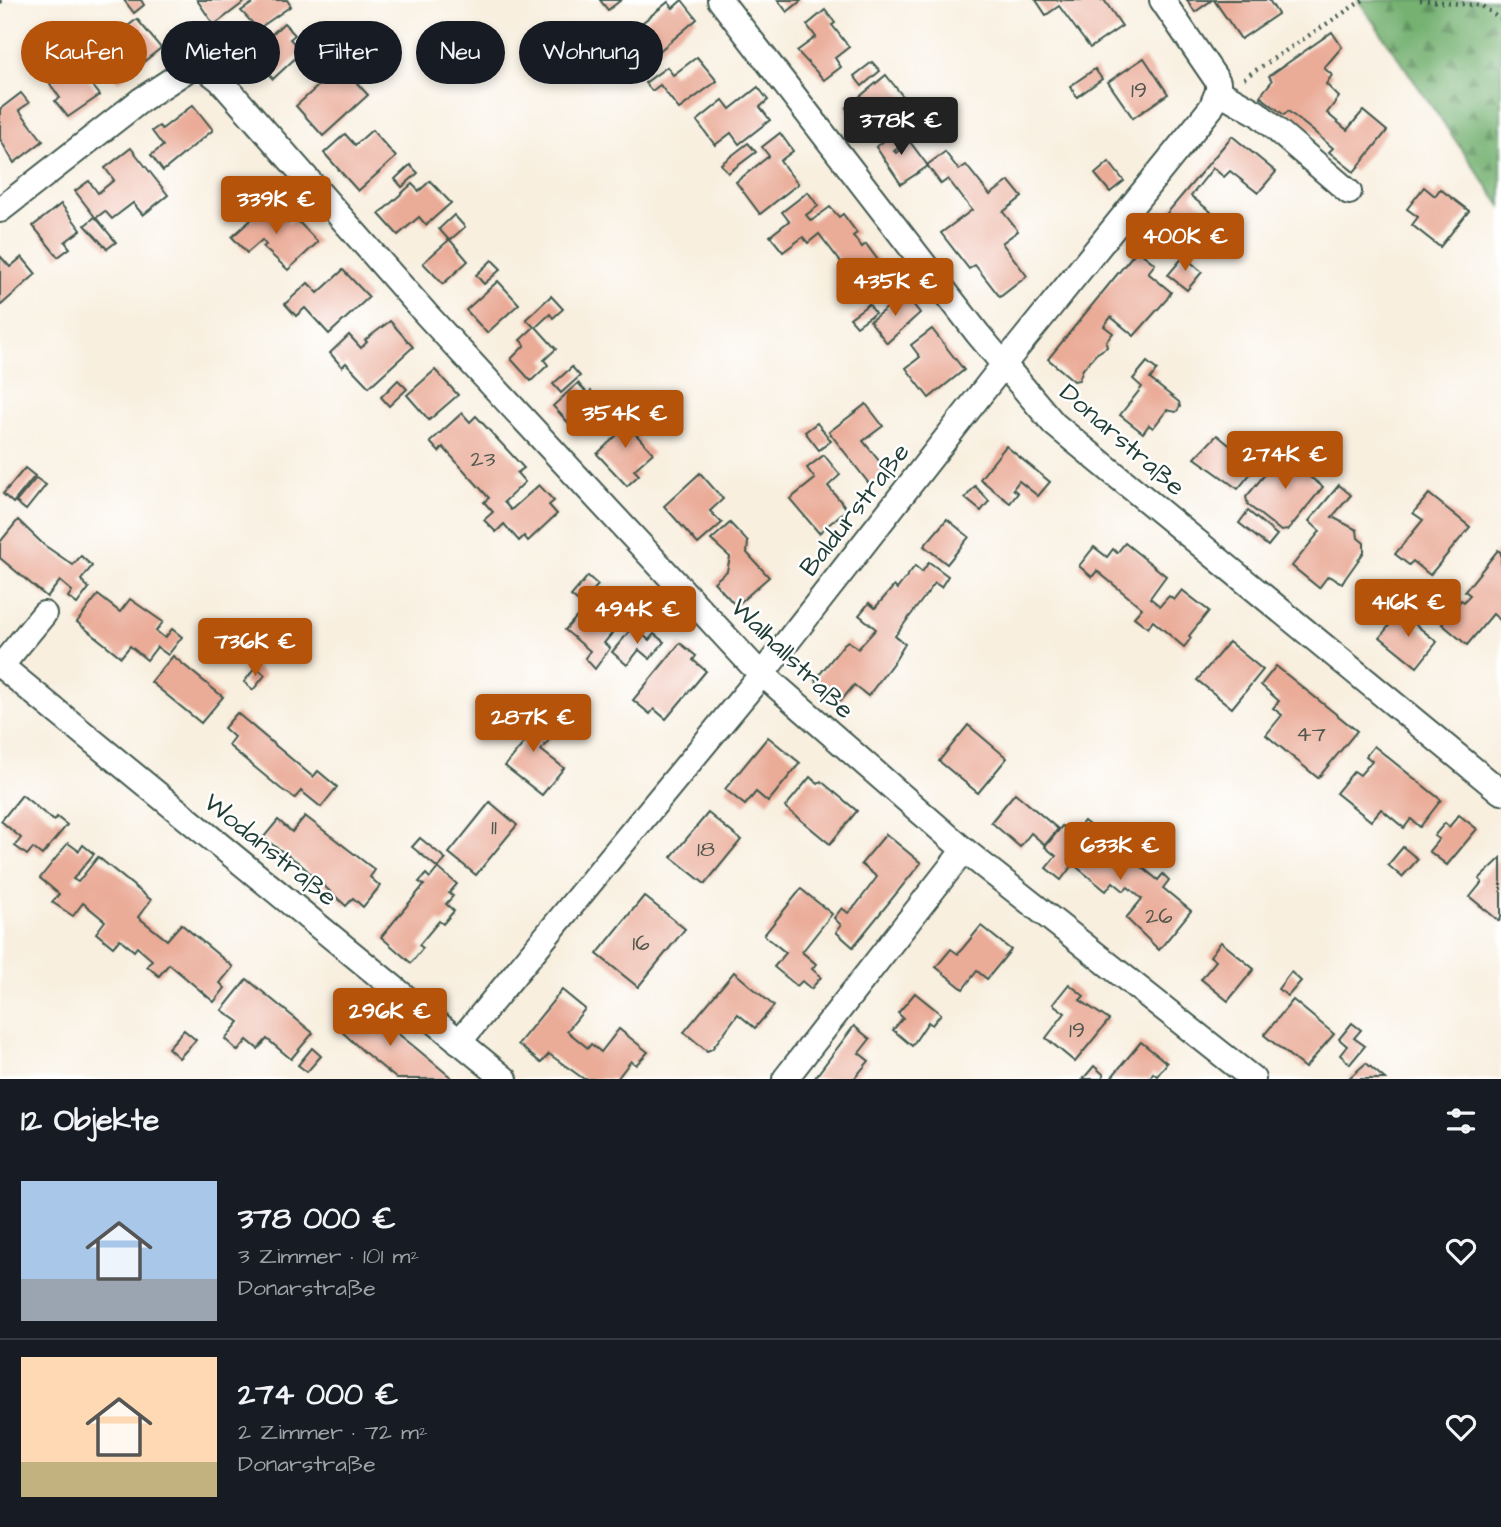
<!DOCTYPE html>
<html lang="de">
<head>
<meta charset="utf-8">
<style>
  :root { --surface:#171b24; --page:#20242c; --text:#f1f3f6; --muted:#9ea1a6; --line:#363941; --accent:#b45309 }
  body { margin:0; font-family:"Architects Daughter",sans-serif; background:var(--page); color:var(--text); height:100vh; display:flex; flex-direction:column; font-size:26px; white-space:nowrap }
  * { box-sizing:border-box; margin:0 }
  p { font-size:23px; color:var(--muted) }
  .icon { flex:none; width:38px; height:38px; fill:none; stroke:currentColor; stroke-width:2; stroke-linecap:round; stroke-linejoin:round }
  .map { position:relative; height:1079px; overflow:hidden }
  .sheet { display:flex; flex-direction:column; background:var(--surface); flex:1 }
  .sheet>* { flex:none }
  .hud { position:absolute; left:21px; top:21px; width:700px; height:63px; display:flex; gap:14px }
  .price { position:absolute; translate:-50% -60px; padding:0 16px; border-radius:7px; background:var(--accent); color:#fff; font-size:23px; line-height:46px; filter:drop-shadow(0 2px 4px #0008) }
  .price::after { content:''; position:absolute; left:50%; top:42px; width:21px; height:16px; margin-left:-10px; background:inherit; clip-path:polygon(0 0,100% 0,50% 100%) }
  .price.on { background:#222; color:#fff }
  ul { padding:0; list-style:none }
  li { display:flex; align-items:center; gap:21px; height:175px; padding:0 21px }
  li+li { border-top:2px solid var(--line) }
  li span { display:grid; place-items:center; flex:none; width:196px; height:140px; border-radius:0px; color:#555 }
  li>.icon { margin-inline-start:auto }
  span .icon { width:84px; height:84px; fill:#fffc; stroke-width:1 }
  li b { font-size:30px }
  h2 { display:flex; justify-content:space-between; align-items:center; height:84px; padding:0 21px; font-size:30px }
  .chip { padding:0 24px; border-radius:32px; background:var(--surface); box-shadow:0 4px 10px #0003; font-size:24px; line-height:63px }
  .chip.on { background:var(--accent); color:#fff }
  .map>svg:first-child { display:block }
  .forest { fill:url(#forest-firs); stroke:#4a7752; stroke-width:2 }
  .building { fill:#eaab97 }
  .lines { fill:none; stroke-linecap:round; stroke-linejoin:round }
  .minor-casing { stroke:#40584e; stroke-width:28 }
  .path { stroke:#40584e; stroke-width:4.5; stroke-dasharray:2 5; stroke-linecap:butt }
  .minor { stroke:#fff; stroke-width:24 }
  .labels { text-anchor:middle; stroke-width:5; stroke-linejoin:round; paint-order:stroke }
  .number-label { font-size:23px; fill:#52584d }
  .street-label { font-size:26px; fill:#1f3d34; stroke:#fff }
</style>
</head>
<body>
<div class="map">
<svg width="1501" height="1079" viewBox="0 0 1501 1079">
  <defs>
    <pattern id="forest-firs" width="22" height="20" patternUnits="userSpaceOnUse" patternTransform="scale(1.75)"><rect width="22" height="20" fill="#74b171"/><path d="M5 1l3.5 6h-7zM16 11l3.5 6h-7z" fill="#5f915e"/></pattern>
  </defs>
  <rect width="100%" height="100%" fill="#fff"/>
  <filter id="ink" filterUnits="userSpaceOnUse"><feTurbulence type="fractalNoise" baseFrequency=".0143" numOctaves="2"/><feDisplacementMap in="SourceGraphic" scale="14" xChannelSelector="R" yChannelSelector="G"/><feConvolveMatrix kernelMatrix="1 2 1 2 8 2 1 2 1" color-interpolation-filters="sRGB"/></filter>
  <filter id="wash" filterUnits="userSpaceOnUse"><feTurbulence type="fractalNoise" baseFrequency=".00686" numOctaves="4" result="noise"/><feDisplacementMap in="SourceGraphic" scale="28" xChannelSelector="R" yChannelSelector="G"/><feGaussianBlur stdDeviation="1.57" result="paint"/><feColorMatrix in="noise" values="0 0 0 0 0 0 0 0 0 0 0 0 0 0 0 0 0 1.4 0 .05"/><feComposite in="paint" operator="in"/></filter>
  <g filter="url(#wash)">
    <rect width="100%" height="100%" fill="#f8efdf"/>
    <path class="forest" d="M1358,0H1501V206Z"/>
    <g id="blocks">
      <g class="building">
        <path d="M124,0H141L144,5L134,13Z"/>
        <path d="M197,0H247L214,25Z"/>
        <path d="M257,0H287L291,6L258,29L241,11Z"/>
        <path d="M600,0H621L608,10Z"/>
        <path d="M682,0L697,19L657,53L637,27L668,2L673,8Z"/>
        <path d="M778,0H802L787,12Z"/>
        <path d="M1036,0H1104L1122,26L1090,48L1059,6L1046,15Z"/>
        <path d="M1187,0H1212L1195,12Z"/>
        <path d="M1214,0H1269L1278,14L1241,39Z"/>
        <path d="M825,10L835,23L832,25L849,47L835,58L841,67L824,80L797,51L816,37L807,25Z"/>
        <path d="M137,19L161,48L118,82L109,70L128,55L114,37Z"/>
        <path d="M284,23L295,35L290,39L302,52L273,79L250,54L261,44L258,40L267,31L271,35Z"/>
        <path d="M1332,32L1342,47L1324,68L1332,75L1326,84L1339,97L1327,113L1347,130L1363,111L1387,131L1354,172L1329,152L1333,148L1312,130L1288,111L1284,115L1260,96L1272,81L1269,76Z"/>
        <path d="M74,44L90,64L81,71L100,95L68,117L55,101L60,98L50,84L74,65L65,52Z"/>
        <path d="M338,51L348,62L342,67L368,95L323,136L296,106L327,78L318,68Z"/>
        <path d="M697,57L717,81L679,109L660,85L652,91L645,83L667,67L673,75Z"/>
        <path d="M1144,58L1168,94L1133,118L1108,82Z"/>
        <path d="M872,62L880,71L862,86L854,76Z"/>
        <path d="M1095,69L1102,79L1077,97L1070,86Z"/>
        <path d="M886,75L905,99L864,131L846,108Z"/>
        <path d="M758,87L768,100L760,107L770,120L739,144L731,133L715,145L697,121L723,100L730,109Z"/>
        <path d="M21,93L29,103L19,110L43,141L14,163L0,139V109Z"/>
        <path d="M193,105L213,130L163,171L151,155L163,146L152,131L159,126L162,129Z"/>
        <path d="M899,129L908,140L894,151L896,153L910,142L928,166L901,184L876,147Z"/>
        <path d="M372,130L396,157L358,191L324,153L345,134L355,145Z"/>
        <path d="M780,133L793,151L780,161L798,184L760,214L736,182L769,156L762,147Z"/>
        <path d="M1232,136L1276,172L1258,193L1230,171L1224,177L1213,168L1191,196L1211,212L1195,233L1200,237L1189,251L1157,225Z"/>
        <path d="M748,143L756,152L728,173L721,164Z"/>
        <path d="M131,148L168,195L143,215L133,203L112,219L105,211L96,218L116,242L107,249L85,225L95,217L75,191L89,181L98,193L114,180L105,168Z"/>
        <path d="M945,152L959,170L966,165L990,195L1009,181L1022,197L1003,212L1018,231L1002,243L1027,276L1000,297L975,265L969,269L941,233L972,210L948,179L941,184L927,165Z"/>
        <path d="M1109,162L1124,181L1110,192L1095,174Z"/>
        <path d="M410,165L418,173L402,187L395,179Z"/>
        <path d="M430,181L451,203L426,225L419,217L398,235L379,214L412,184L419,191Z"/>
        <path d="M1424,187L1435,196L1440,189L1469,211L1440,247L1412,225L1418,217L1407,209Z"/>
        <path d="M808,192L818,206L806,215L811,221L830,207L839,217L843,214L857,233L853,236L862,247L866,244L895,283L871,301L819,234L808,243L803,237L783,252L770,236L789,221L782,212Z"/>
        <path d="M272,201L289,223L295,218L318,242L288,270L263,247L266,245L262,240L247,253L232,237Z"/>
        <path d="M61,204L81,230L65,242L70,248L58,257L33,226Z"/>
        <path d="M454,215L465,227L450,240L468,261L443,284L423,263L449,240L439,229Z"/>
        <path d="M1137,250L1155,264L1148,273L1171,292L1167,299L1134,336L1111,317L1104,326L1113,333L1106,342L1107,347L1096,354L1083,369L1079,380L1074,381L1048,359Z"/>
        <path d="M0,256L10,267L22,257L36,274L0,306Z"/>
        <path d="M1184,256L1202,272L1187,290L1168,275Z"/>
        <path d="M492,260L501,269L484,284L476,275Z"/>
        <path d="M343,270L369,297L329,334L305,308L296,316L285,304L308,283L318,293Z"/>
        <path d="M498,281L519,304L487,333L466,310Z"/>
        <path d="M905,294L920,313L887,343L870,321Z"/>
        <path d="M551,296L563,309L553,318L550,314L536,327L556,349L544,360L548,365L531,381L511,359L525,345L520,340L534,327L526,319Z"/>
        <path d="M869,304L875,313L857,326L850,318Z"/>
        <path d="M390,321L413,347L369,387L346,363L342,367L330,353L349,335L361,348L367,342L365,340Z"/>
        <path d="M932,329L964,370L929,398L906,368L920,357L911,345Z"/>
        <path d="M1147,362L1157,370L1150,379L1179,402L1180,407L1176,412L1167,410L1153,428L1149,425L1143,433L1120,415L1142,387L1133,379Z"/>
        <path d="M572,367L580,376L561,393L553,384Z"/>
        <path d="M435,370L458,395L429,420L407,395Z"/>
        <path d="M398,380L407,389L389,406L381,397Z"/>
        <path d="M578,383L588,394L591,391L604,405L576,431L553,406Z"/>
        <path d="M866,404L883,426L863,441L888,472L871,486L829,432Z"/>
        <path d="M626,410L636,420L629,427L653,453L634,470L639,475L627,486L597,454L617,435L609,426Z"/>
        <path d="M462,413L470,422L476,416L524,468L517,473L525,482L504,502L511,510L539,485L554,501L549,505L557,514L528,541L524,536L519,541L504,524L496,532L484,520L493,512L484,502L489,498L443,447L439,452L430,442Z"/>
        <path d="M817,423L831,441L819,450L805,432Z"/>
        <path d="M1217,435L1256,467L1238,489L1195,458Z"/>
        <path d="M1006,446L1050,482L1038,496L1019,481L1013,489L1018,493L1010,503L980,479Z"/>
        <path d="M1305,451L1315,459L1312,462L1318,467L1310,477L1323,487L1288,530L1281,531L1248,505L1246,497L1282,454L1295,464Z"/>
        <path d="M824,455L840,475L828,486L847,509L819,533L790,499L815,479L807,468Z"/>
        <path d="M25,468L35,476L13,503L3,494Z"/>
        <path d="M700,473L723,499L710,511L722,523L698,544L664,506Z"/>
        <path d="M36,478L46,485L26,510L16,502Z"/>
        <path d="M1339,485L1351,495L1332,517L1357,530L1358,538L1364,543V552L1342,583L1328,576L1319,588L1292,566L1320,531L1309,521Z"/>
        <path d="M975,486L989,501L981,511L965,498Z"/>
        <path d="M1429,494L1470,527L1430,575L1413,561L1409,565L1395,554L1423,520L1413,513Z"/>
        <path d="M1248,511L1277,535L1268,546L1239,523Z"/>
        <path d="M947,519L969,537L947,564L924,546Z"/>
        <path d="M18,520L44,545L73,565L81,556L92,566L81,580L89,588L77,604L68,597L72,591L60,581L47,597L0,558V542Z"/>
        <path d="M730,523L748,542L747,553L769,577L736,606L714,582L727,571L730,557L711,540Z"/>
        <path d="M1125,543L1166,576L1150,598L1160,606L1169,596L1174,600L1182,590L1209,611L1189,636L1191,638L1184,647L1153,621L1148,628L1134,617L1142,608L1097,571L1092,577L1079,566L1094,547L1107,557L1113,549L1117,553Z"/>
        <path d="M1498,550L1501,553V621L1493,614L1467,645L1442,624L1461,600L1464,602L1470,595L1465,591Z"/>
        <path d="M929,562L948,576L941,587L935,583L895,636L905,644L896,659L868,696L854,685L841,701L815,680L844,644L848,641L858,649L876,629L859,615L869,603L875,608L894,586L897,589L915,566L922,572Z"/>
        <path d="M588,576L598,585L581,604L571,596Z"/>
        <path d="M98,595L120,612L130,599L163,622L156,631L165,638L172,629L182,637L168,655L157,647L147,660L130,646L121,657L77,622Z"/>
        <path d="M589,603L619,625L604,643L610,648L595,669L585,658L590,651L565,630Z"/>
        <path d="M1400,612L1437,642L1417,667L1380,637Z"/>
        <path d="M633,627L649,640L654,634L664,642L650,659L639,650L627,665L612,652Z"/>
        <path d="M1229,642L1263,670L1232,708L1197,680Z"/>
        <path d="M680,643L696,656L693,660L706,671L666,719L654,709L650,714L633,700Z"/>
        <path d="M173,656L223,697L201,723L151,682Z"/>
        <path d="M1276,666L1357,731L1318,778L1266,735L1282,715L1273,708L1279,701L1261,685Z"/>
        <path d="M256,667L265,675L253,690L244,682Z"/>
        <path d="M519,706L553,735L541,750L564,768L542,795L505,766L528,738L507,721Z"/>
        <path d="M237,713L313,777L318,771L337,787L321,807L301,791L295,798L281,789L228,745L234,737L224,728Z"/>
        <path d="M968,725L1007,758L978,793L939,761Z"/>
        <path d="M768,737L800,763L768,802L756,792L745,805L725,789Z"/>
        <path d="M1374,746L1441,800L1420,827L1411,819L1404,828L1381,809L1371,821L1336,793L1354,771L1360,775L1372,761L1366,756Z"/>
        <path d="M810,777L818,784L821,781L857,811L830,844L785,807Z"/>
        <path d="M1015,793L1058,829L1045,845L1031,833L1020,847L991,822Z"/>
        <path d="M22,795L54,821L57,817L67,825L42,855L33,848L27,855L15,846L21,838L1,821Z"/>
        <path d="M490,802L517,825L476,875L449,853Z"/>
        <path d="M708,813L741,840L705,884L671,857Z"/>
        <path d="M1459,815L1477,829L1447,865L1429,851L1439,839L1434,836L1445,823L1449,827Z"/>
        <path d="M305,816L375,870L370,877L380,886L363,907L353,898L346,906L299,863L263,838L278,820L292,832Z"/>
        <path d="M1084,821L1099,833L1091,842L1122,868L1136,851L1149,861L1143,868L1158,880L1163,874L1169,880L1163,888L1191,911L1159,950L1126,918L1142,899L1128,887L1124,891L1113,882L1106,891L1073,864L1061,880L1046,868L1056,856L1045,847L1062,826L1073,835Z"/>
        <path d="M886,834L921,863L853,947L836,932L841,925L834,918L842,908L848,913L856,905L877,877L861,864Z"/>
        <path d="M420,838L446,859L438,868L457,884L449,893L453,896L446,904L454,911L443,924L439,921L419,945L423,948L411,963L381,937L424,885L419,882L426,874L430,878L438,868L412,847Z"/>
        <path d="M68,843L79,851L83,845L94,854L73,879L78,882L98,857L151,900L138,917L167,940L181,924L233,967L220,983L225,988L214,1002L169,964L159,976L147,966L152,960L137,947L134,951L120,939L113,947L96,933L105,921L83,903L73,916L52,902L59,894L40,878Z"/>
        <path d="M1403,847L1418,859L1402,877L1388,865Z"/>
        <path d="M1501,858V918L1499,921L1470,897L1482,882L1479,879Z"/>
        <path d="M801,889L832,914L802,952L816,964L812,969L821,977L811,989L802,981L797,986L774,967L786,953L764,935Z"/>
        <path d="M644,896L685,929L638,987L597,954Z"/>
        <path d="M981,926L1011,950L987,979L977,971L963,989L936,967L951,949L958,954Z"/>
        <path d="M1221,942L1254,969L1228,1001L1201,979L1216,961L1210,956Z"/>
        <path d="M734,972L774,1006L755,1028L738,1014L712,1049L707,1051L684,1032Z"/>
        <path d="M1291,972L1301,981L1288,996L1278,989Z"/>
        <path d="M247,979L313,1033L291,1059L267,1039L258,1049L247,1040L238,1051L225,1039L239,1022L222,1010Z"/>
        <path d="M1069,984L1084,996L1080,1000L1109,1020L1075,1062L1046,1038L1065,1013L1053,1004Z"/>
        <path d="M562,990L585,1009L567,1031L588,1048L591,1044L601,1052L619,1029L648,1052L636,1065L631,1061L617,1079H584L549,1054L541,1063L518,1044Z"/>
        <path d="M915,993L941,1014L932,1025L928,1022L912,1046L893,1030L903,1018L898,1013Z"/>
        <path d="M1293,1000L1334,1034L1305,1068L1264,1035Z"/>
        <path d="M362,1005L411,1044L453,1079H397L364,1052L341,1031Z"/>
        <path d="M1352,1023L1361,1030L1354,1038L1365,1046L1350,1064L1340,1055L1347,1046L1339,1039Z"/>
        <path d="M854,1026L870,1039L859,1053L869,1061L854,1079H814Z"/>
        <path d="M184,1030L196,1040L179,1058L168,1048Z"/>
        <path d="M1141,1042L1167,1063L1157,1076L1153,1073L1149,1079H1110Z"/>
        <path d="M312,1048L321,1056L307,1072L298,1065Z"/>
        <path d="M1366,1063L1385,1079H1348Z"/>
        <path d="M1094,1066L1104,1075L1101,1079H1083Z"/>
      </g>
    </g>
  </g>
  <g filter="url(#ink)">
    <use href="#blocks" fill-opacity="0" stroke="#40584e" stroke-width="2"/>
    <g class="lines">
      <g class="minor-casing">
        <g id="minor">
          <path d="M720,0L978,334L1054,424L1501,792"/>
          <path d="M1218,91L1257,113L1349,192"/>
          <path d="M0,210L141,100L190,68L203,67L220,80L427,315L751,664L964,850L1253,1079"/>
          <path d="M0,665L505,1079"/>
          <path d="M1,666L44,614"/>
          <path d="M459,1042L762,674L1012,354L1211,108L1218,91V82L1162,0"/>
          <path d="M785,1079L964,850"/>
        </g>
      </g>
      <g class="path">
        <path d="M1420,0L1482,6L1501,19"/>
        <path d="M0,2L4,0"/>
        <path d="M1244,78L1363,0"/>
      </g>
      <use href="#minor" class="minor"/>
    </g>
  </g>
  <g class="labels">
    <g class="number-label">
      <text x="1139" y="97">19</text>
      <text x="483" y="466">23</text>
      <text x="1311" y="741">47</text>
      <text x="494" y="834">11</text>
      <text x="706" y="856">18</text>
      <text x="1159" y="923">26</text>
      <text x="641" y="950">16</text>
      <text x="1077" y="1037">19</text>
    </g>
    <g class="street-label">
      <text transform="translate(1123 439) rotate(41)" y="9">Donarstraße</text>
      <text transform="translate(854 509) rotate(-52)" y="9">Baldurstraße</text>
      <text transform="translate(793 658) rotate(44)" y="9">Walhallstraße</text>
      <text transform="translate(271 849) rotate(39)" y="9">Wodanstraße</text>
    </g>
  </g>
</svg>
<b class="price on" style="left:901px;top:157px">378K €</b>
<b class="price" style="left:276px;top:236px">339K €</b>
<b class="price" style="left:1185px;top:273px">400K €</b>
<b class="price" style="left:895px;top:318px">435K €</b>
<b class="price" style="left:625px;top:450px">354K €</b>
<b class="price" style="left:1285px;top:491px">274K €</b>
<b class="price" style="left:1408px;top:639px">416K €</b>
<b class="price" style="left:637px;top:646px">494K €</b>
<b class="price" style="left:255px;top:678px">736K €</b>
<b class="price" style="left:533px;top:754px">287K €</b>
<b class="price" style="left:1120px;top:882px">633K €</b>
<b class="price" style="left:390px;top:1048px">296K €</b>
<div class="hud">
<a class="chip on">Kaufen</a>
<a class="chip">Mieten</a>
<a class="chip">Filter</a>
<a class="chip">Neu</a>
<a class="chip">Wohnung</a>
</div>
</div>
<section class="sheet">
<h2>12 Objekte<svg class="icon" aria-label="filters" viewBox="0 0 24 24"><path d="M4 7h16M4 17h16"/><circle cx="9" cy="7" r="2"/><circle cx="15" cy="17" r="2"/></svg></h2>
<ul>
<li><span style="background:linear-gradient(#a9c7e8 70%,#9aa5b1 0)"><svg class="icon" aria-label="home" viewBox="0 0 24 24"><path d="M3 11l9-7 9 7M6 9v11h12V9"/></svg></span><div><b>378 000 €</b><p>3 Zimmer · 101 m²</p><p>Donarstraße</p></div><svg class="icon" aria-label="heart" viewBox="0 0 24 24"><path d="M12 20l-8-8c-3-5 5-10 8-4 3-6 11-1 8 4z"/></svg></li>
<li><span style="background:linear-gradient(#ffd9b3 75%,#c2b280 0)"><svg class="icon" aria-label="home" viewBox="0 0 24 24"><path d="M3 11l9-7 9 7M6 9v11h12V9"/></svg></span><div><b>274 000 €</b><p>2 Zimmer · 72 m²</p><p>Donarstraße</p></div><svg class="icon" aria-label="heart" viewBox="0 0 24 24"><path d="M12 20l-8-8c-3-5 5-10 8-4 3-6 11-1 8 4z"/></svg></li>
</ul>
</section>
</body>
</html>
